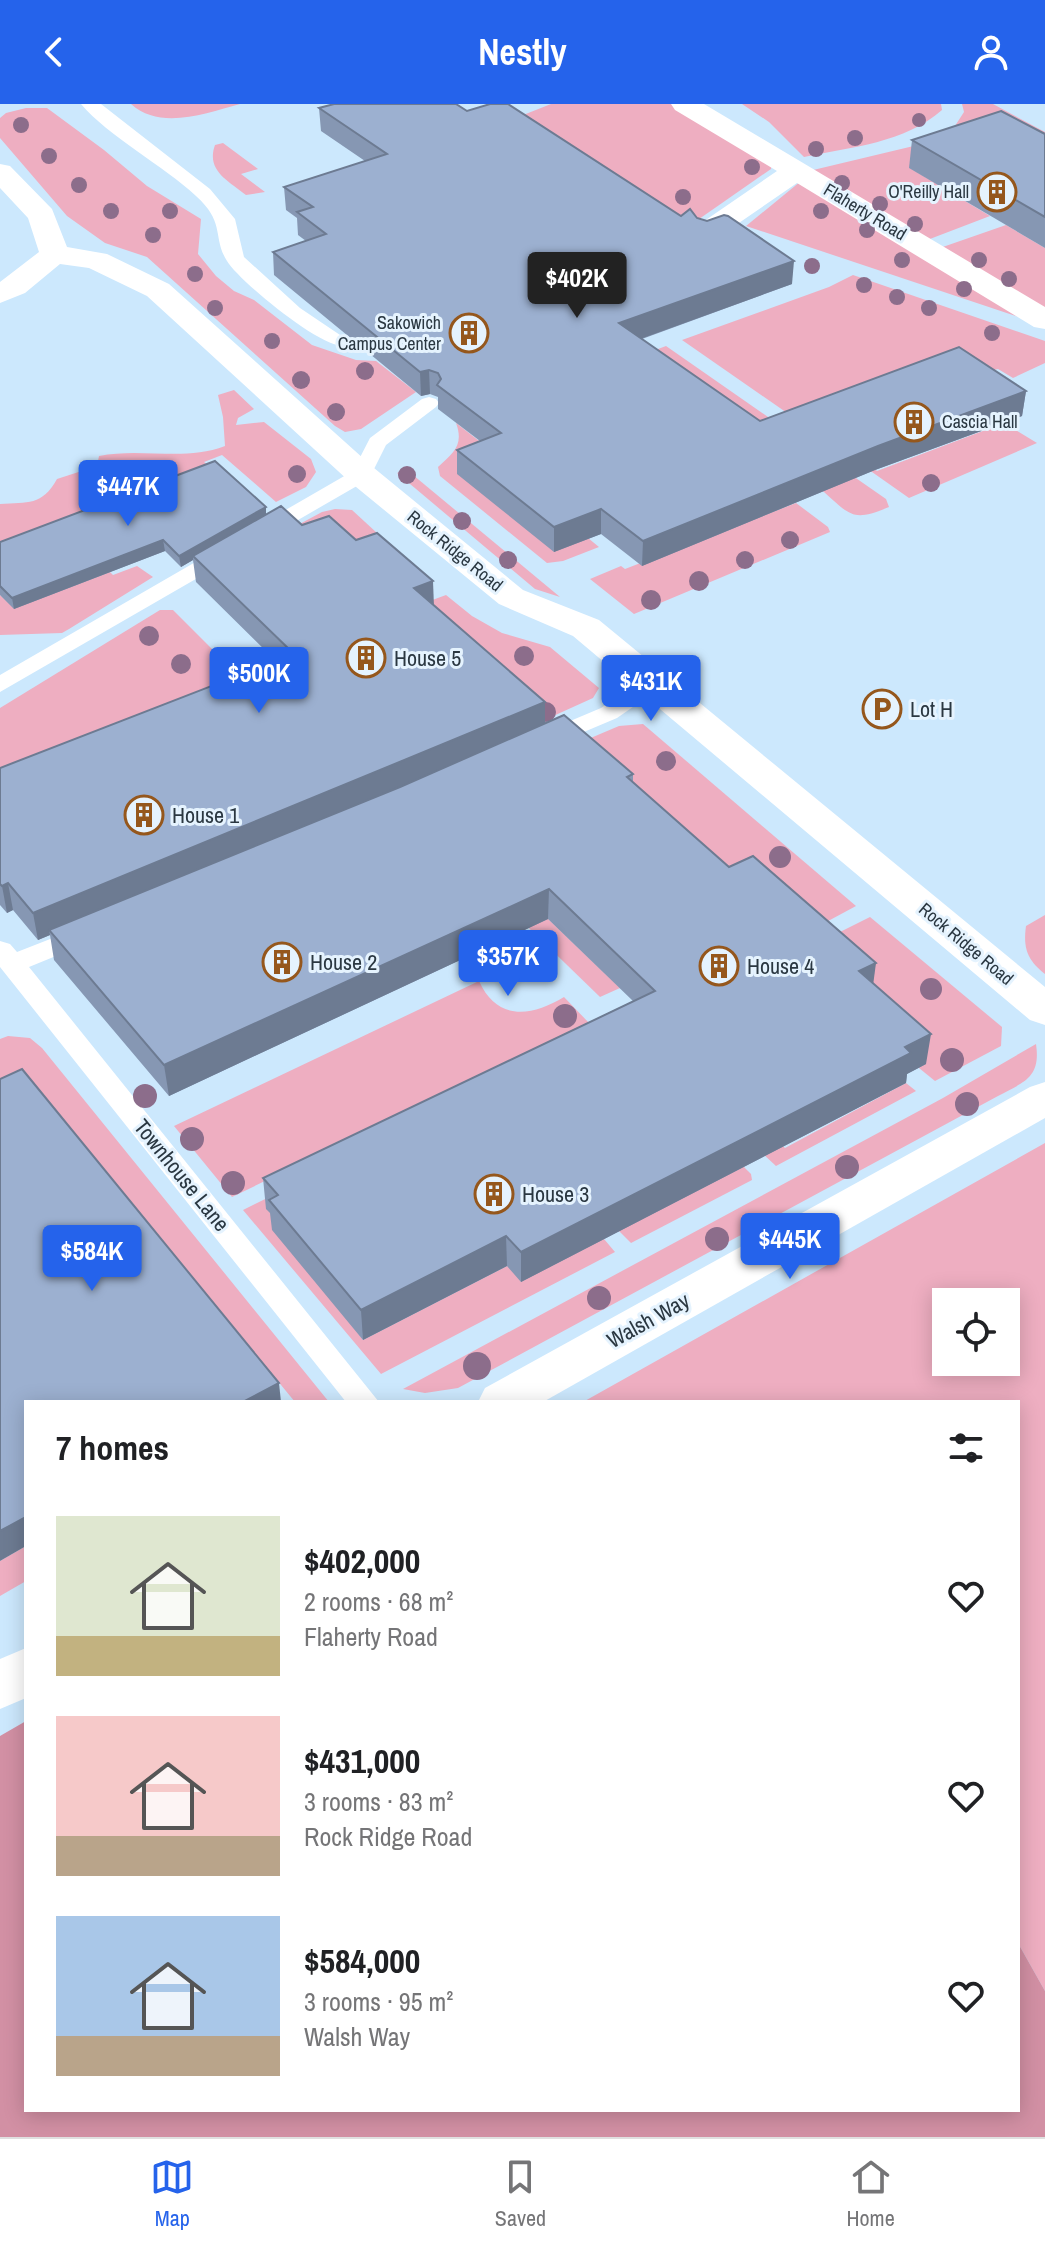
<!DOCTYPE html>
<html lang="en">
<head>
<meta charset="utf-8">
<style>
  :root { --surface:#fff; --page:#f2f2f2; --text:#202124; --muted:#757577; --line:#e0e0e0; --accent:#2563eb }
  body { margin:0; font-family:"Archivo Narrow",sans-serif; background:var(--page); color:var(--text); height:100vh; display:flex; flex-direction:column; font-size:30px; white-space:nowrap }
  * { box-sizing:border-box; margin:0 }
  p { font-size:26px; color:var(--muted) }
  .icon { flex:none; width:44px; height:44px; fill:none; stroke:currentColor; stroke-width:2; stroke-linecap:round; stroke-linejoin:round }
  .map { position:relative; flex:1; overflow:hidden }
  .details { position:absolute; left:24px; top:1296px; width:996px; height:712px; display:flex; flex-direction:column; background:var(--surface); border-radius:0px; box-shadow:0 4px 20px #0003 }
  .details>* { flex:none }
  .fabs { position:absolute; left:932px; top:1184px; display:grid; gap:16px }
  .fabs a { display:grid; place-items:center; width:88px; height:88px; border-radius:0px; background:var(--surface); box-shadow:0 4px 20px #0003; font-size:40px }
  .price { position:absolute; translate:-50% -68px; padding:0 18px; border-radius:8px; background:var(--accent); color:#fff; font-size:26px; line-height:52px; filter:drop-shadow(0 2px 4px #0008) }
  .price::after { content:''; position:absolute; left:50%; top:48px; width:24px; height:18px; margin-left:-12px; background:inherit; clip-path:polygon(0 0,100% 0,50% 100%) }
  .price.selected { background:#222; color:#fff }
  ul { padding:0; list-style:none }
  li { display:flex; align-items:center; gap:24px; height:200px; padding:0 32px }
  li span { display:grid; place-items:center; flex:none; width:224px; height:160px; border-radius:0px; color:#555 }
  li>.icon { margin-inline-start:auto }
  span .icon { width:96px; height:96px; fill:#fffc; stroke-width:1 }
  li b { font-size:34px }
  h2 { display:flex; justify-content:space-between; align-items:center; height:96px; padding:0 32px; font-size:34px }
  header { display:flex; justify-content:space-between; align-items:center; height:104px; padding:0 32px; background:var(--accent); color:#fff; font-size:36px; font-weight:800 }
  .dock { display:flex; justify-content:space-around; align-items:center; height:112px; border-top:2px solid var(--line); background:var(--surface); font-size:22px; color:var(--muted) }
  .dock a { display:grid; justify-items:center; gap:4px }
  .dock .selected { color:var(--accent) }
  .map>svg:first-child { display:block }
  .green { fill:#eeaec1; fill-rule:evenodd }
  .forest { fill:#d290a4 }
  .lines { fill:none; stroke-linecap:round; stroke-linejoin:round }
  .lane { fill:#fff; fill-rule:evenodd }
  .street { fill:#fff; fill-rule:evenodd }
  .tree { fill:#8c6d8b }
  .wall { fill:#8697b3 }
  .shaded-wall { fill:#6d7b92 }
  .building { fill:#9cb0d0; stroke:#6d7b92; stroke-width:2 }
  .labels { text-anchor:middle; stroke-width:6; stroke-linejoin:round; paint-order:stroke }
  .far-poi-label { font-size:18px; fill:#2a3741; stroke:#e5f3fe; text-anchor:end }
  .far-street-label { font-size:18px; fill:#2a3741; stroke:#e5f3fe }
  .poi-label { font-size:22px; fill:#2a3741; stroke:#e5f3fe; text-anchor:start }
  .street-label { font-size:22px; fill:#2a3741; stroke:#e5f3fe }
</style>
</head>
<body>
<header><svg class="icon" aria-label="back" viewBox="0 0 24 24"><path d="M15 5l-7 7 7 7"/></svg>Nestly<svg class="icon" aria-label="person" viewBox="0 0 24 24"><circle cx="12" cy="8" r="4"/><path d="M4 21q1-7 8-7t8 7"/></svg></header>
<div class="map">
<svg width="1045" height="2033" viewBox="0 0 1045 2033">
  <rect width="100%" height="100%" fill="#cce8fd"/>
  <g class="green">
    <path d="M131,0H240C206,9 161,27 131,0Z"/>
    <path d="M551,0H672L772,59L771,65L679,129L508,17Z"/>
    <path d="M742,0H941L942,6C905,39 851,43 804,53L769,18Z"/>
    <path d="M962,0H993L1045,28V61L910,64L990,112L922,138L809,67L922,40L953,25L964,8Z"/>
    <path d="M26,4H47L104,46L147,82L201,115L198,150L216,172L234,187L254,196L312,241L356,256L376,257L416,288L361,325L345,328L335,322L147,153L105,139L67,112L0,34V14L6,9Z"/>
    <path d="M223,39L258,65L241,70L265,88L246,91C227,76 206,66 215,41Z"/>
    <path d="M801,77L1025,215L746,122Z"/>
    <path d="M1006,121L1045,144V210L937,145Z"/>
    <path d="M853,171L1045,237V259L1013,274L998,265L790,311L682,236L829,183Z"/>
    <path d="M666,242L886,395L889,403C853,418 851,412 824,388L634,254Z"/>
    <path d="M234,286L254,305L238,314L236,321L264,318L311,355L316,368L306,383L276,398L222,351L204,358L216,368L0,449V400C28,398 42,402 57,375L97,362L99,352C142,343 183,358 225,342L223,313L218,291Z"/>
    <path d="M456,319L501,354L554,447L588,434L599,443L563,457L547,459L440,372L438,363C454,348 464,341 456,319Z"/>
    <path d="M1004,319L1037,339L909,394L808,323L812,321L877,367Z"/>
    <path d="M407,366L560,493L535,485L397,369Z"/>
    <path d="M796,399L828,423L830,428L634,510L590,475L621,462L625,465Z"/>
    <path d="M335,405L352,406L402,452L296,422L322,408Z"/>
    <path d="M137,462L153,473L69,525L62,529L0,531V491L14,504L110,468L113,471Z"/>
    <path d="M446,491L472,512L502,529L550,543L599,584L593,594L540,618L427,498Z"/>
    <path d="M160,506H173L244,577L0,675V604Z"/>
    <path d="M643,620L856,802L804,830L411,710L619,622Z"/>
    <path d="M516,784L620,884L600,893L497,793Z"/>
    <path d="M1045,811V870C1027,856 1023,844 1026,822Z"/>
    <path d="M870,813L1002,923L1001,942L935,977L919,964L816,840Z"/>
    <path d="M479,877C497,917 531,913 564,893L590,920L232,1093L174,1022Z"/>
    <path d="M8,932L30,934L42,944L329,1298H295L272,1270L259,1278L16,997L0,974V935Z"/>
    <path d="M1036,940C1041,974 1024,978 998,992L458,1284L425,1289L403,1285L943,994Z"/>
    <path d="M653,973L751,1070L752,1076L631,1139L619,1127Z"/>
    <path d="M906,979L916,987L776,1062L746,1034L764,1025L785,1044Z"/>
    <path d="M438,1010L281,1122L363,1236L507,1162L604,1135L615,1148L381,1270L243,1106Z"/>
    <path d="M1045,1039V1887L1018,1839V1298H583ZM946,1198H1006V1258H946Z"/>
    <path d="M26,1442V1477L0,1492V1457Z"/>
  </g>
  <path class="forest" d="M26,1617V2006H1018V1839L1045,1887V2033H0V1632Z"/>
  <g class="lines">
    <g class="lane">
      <path d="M81,0H101L210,85L235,115L244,153L300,204L343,233L346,237L343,241C323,246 238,176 227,157C212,133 226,119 196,92C164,62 108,32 81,0Z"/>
      <path d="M429,293L436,295L439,299L436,303L386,341L369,375L0,588V571L353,367L370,334L422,295Z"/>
      <path d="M651,573L659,575L663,580L659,585L617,614L553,641H537L533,636L537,631L601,604L643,575Z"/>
      <path d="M86,821L95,824L99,830L95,836L29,863L379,1298H346L0,863V837L10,840L17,848Z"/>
    </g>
    <g class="street">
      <path d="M671,0H704L1045,203V225L1034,223L797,79L717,134L707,137L697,134L692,128L697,122L777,67L675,6Z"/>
      <path d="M0,60L10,62L52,105L67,143L107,150L169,180L374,364L523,486L599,516L1045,883V921L1030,916L573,532L499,500L350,378L147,192L89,164L60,160L25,189L0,199V178L39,148L28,114L0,84Z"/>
      <path d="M1045,978V1014L543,1298H478L485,1284L1030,983Z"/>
      <path d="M26,1544V1594L0,1605V1555Z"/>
    </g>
  </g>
  <g class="tree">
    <circle cx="919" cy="16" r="7"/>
    <circle cx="21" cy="21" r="8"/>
    <circle cx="855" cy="34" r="8"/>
    <circle cx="816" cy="45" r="8"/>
    <circle cx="49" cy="52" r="8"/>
    <circle cx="752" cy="63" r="8"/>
    <circle cx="842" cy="79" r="8"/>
    <circle cx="79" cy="81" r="8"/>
    <circle cx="683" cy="93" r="8"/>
    <circle cx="880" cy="100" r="8"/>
    <circle cx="111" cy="107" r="8"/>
    <circle cx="170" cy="107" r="8"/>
    <circle cx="821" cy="107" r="8"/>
    <circle cx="915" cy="120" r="8"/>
    <circle cx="867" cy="126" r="8"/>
    <circle cx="153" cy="131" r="8"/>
    <circle cx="902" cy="156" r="8"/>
    <circle cx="979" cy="156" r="8"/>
    <circle cx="812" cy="162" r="8"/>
    <circle cx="195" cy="170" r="8"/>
    <circle cx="1009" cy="175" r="8"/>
    <circle cx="864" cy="181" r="8"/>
    <circle cx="964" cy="185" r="8"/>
    <circle cx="897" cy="193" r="8"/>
    <circle cx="215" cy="204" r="8"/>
    <circle cx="929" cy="204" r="8"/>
    <circle cx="992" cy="229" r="8"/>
    <circle cx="272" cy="237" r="8"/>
    <circle cx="365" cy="267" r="9"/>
    <circle cx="301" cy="276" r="9"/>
    <circle cx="336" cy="308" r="9"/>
    <circle cx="297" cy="370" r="9"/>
    <circle cx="407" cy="371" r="9"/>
    <circle cx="931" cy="379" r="9"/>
    <circle cx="89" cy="402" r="9"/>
    <circle cx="462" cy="417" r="9"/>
    <circle cx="790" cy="436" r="9"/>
    <circle cx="508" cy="456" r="9"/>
    <circle cx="745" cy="456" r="9"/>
    <circle cx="699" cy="477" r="10"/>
    <circle cx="651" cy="496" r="10"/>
    <circle cx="149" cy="532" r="10"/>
    <circle cx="524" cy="552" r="10"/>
    <circle cx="181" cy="560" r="10"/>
    <circle cx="546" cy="608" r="10"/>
    <circle cx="666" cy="657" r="10"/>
    <circle cx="780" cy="753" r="11"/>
    <circle cx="931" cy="885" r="11"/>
    <circle cx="565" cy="912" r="12"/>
    <circle cx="952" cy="956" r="12"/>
    <circle cx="145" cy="992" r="12"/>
    <circle cx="967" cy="1000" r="12"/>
    <circle cx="192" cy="1035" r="12"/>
    <circle cx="847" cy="1063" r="12"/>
    <circle cx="233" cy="1079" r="12"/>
    <circle cx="717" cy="1135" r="12"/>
    <circle cx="599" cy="1194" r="12"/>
    <circle cx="477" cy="1262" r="14"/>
  </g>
  <g class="wall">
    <path d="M319,4L467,7L681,112L697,114L792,180L642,235L760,317L1026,287L1022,312L875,366L642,462L601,430L554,448L457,370V346L480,337L438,305V293L430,290L421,292L274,171L273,148L306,137L298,131L297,114L286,106L284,83L365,57L321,27Z"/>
    <path d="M1045,30V144L909,64L912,36Z"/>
    <path d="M266,411L356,436L434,502L545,619L633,670V678L729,763L873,880L926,960L907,970L906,979L521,1178L507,1162L363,1236L272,1126L270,1109L266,1105L263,1074L633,897L548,815L169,992L54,856L50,831L38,836L13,806L7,809L0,801V664L276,557L196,478L193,456L181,463L165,447L14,505L0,491V438Z"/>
  </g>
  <g class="shaded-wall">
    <path d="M794,157L792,180L618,243L619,219Z"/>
    <path d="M429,266L430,290L421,292L420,268Z"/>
    <path d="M1026,287L1022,312L875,366L642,462L643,437L878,342Z"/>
    <path d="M266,403V414L193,452V456L181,463L179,452Z"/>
    <path d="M601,405V430L554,448V423Z"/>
    <path d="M163,436L165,447L14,505L12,494Z"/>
    <path d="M433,477L434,503L414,484Z"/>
    <path d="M545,598V625L49,826L50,831L38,836L33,809Z"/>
    <path d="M8,779L13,806L7,809L2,782Z"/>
    <path d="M549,785L548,815L169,992L164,961Z"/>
    <path d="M876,859L872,889L859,867Z"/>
    <path d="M931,930L926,960L907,970L906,979L521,1178V1148Z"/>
    <path d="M506,1132L507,1162L363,1236L361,1206Z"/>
    <path d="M279,1279L281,1298H243Z"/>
    <path d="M26,1413V1442L0,1457V1427Z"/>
  </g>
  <g class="building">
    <path d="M334,0H456L467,7L490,0H508L681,112L690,105L697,114L707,117L724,111L728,112L794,157L619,219L760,317L959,243L1026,287L878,342L643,437L601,405L554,423L457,346L501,329L437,281L441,275L438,269L429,266L420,268L273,148L326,130L297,108L313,103L284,83L387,50L319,4Z"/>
    <path d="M1001,7L1045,30V113L912,36Z"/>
    <path d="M215,357L266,403L179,452L163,436L12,494L0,482V438Z"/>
    <path d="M281,402L302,421L329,412L356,436L377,429L433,477L414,484L545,598L33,809L8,779L2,782L0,780V664L294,550L193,452Z"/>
    <path d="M564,611L633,670L627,673L729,763L753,752L876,859L859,867L931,930L905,943L911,949L521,1148L506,1132L361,1206L269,1096L278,1091L263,1074L655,887L549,785L164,961L49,826L400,683Z"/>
    <path d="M22,965L279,1279L243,1298H26V1413L0,1427V975Z"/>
  </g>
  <defs>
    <g id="building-ring" transform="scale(2)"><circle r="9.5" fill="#e5f3fe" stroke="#95571c" stroke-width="1.5"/><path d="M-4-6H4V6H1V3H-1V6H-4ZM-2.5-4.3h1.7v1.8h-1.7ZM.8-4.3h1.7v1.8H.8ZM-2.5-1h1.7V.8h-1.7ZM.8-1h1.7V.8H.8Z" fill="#95571c"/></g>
    <g id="parking-ring" transform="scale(2)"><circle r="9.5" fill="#e5f3fe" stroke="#95571c" stroke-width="1.5"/><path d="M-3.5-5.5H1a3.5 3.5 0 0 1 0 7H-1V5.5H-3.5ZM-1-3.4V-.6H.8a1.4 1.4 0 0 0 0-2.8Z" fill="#95571c"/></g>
  </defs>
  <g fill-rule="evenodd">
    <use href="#building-ring" x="997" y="88"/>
    <use href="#building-ring" x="469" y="229"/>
    <use href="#building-ring" x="914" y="318"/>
    <use href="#building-ring" x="366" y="554"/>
    <use href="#parking-ring" x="882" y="605"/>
    <use href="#building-ring" x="144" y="711"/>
    <use href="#building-ring" x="282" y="858"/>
    <use href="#building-ring" x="719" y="862"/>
    <use href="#building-ring" x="494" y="1090"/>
  </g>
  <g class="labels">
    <g class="far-poi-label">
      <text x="969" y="94">O'Reilly Hall</text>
      <text x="441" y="225">Sakowich<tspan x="441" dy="21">Campus Center</tspan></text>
      <text x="942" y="324" text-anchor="start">Cascia Hall</text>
    </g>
    <g class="far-street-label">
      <text transform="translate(865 108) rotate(31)" y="6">Flaherty Road</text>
      <text transform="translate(455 447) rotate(39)" y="6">Rock Ridge Road</text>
      <text transform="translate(966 840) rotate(40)" y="6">Rock Ridge Road</text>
    </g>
    <g class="poi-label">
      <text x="394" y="562">House 5</text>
      <text x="910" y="613">Lot H</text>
      <text x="172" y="719">House 1</text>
      <text x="310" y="866">House 2</text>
      <text x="747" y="870">House 4</text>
      <text x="522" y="1098">House 3</text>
    </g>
    <g class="street-label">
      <text transform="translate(182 1071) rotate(51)" y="8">Townhouse Lane</text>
      <text transform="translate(648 1216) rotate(-29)" y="8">Walsh Way</text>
    </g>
  </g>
</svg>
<div class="fabs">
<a><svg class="icon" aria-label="locate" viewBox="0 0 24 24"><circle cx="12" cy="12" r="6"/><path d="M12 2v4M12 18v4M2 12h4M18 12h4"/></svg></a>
</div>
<b class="price selected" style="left:577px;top:216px">$402K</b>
<b class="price" style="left:128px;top:424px">$447K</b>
<b class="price" style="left:259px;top:611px">$500K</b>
<b class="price" style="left:651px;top:619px">$431K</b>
<b class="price" style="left:508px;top:894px">$357K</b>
<b class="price" style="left:790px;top:1177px">$445K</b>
<b class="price" style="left:92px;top:1189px">$584K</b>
<section class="details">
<h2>7 homes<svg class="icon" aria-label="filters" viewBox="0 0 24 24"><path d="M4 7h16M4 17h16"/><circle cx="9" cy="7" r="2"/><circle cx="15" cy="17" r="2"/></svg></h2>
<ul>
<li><span style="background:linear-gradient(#dfe7d0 75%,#c2b280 0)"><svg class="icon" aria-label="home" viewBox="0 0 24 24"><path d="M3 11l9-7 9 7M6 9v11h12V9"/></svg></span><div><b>$402,000</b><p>2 rooms · 68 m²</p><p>Flaherty Road</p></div><svg class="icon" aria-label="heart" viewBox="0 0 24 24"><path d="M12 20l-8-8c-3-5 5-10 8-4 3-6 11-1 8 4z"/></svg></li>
<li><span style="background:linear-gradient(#f6c9c9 75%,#b9a48a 0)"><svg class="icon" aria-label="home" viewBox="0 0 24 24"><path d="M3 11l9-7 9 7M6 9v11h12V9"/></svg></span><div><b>$431,000</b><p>3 rooms · 83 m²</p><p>Rock Ridge Road</p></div><svg class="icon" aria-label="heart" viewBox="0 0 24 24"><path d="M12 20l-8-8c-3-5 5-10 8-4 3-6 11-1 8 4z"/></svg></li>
<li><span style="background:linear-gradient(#a9c7e8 75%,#b9a48a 0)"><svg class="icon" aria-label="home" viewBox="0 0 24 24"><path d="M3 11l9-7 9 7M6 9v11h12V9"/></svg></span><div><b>$584,000</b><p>3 rooms · 95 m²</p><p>Walsh Way</p></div><svg class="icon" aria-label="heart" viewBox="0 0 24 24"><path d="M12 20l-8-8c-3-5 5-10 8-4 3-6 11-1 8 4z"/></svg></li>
</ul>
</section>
</div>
<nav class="dock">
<a class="selected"><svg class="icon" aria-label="map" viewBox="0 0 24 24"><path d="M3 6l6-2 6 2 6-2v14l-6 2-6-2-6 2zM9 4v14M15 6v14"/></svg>Map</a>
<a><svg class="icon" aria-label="saved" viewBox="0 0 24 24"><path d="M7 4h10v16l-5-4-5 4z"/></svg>Saved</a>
<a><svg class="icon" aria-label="home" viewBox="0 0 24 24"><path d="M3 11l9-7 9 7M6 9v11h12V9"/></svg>Home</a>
</nav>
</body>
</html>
